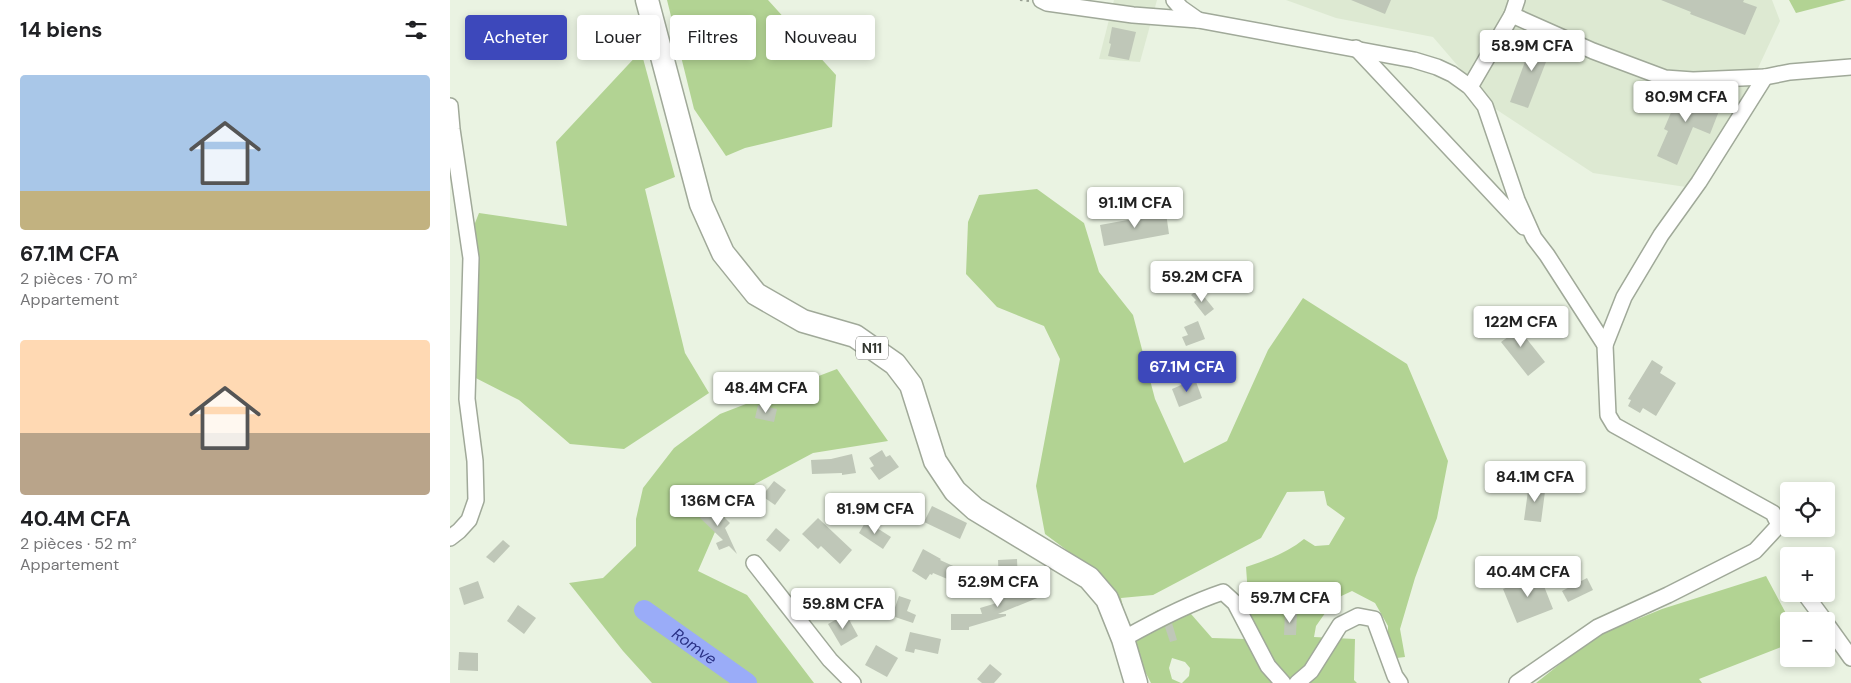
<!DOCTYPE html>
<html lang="fr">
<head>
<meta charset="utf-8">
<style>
  :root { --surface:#fff; --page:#f2f2f2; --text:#202124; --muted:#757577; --accent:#3d48bb }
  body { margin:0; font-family:"DM Sans",sans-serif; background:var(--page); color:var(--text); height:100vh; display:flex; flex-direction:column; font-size:19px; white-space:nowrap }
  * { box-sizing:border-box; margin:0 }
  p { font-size:16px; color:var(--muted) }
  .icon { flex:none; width:28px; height:28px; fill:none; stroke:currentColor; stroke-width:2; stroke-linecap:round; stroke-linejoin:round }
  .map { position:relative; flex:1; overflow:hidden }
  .panel { display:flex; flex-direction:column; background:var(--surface); width:450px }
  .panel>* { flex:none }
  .top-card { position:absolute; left:15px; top:15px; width:475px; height:45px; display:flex; gap:10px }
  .tools { position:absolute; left:1330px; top:482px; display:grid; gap:10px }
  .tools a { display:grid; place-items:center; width:55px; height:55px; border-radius:5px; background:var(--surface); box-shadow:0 2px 8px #0003; font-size:25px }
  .price { position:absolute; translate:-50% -42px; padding:0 11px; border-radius:5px; background:#fff; color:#222; font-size:16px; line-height:32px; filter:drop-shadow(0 1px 2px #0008) }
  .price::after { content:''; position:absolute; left:50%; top:30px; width:15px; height:11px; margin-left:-8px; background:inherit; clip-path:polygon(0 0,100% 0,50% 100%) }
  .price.active { background:var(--accent); color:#fff }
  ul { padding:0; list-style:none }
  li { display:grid; align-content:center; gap:10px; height:265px; padding:0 20px }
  li span { display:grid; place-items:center; height:155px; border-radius:5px; color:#555 }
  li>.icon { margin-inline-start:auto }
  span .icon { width:90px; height:90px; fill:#fffc; stroke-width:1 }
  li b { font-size:21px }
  h2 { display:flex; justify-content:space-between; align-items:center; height:60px; padding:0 20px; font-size:21px }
  .tag { padding:0 18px; border-radius:5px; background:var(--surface); box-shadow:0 2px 8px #0003; font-size:18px; line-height:45px }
  .tag.active { background:var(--accent); color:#fff }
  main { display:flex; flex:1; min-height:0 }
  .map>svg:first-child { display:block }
  .built { fill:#dde9d2 }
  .green { fill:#b2d393; fill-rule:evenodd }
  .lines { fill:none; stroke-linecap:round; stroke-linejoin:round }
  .river { stroke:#9aacf8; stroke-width:20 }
  .building { fill:#bfc7b8 }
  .minor-casing { stroke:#a0a999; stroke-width:18 }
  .highway-casing { stroke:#a0a999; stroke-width:25 }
  .path { stroke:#99a093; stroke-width:2; stroke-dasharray:2.5 4; stroke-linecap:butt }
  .minor { stroke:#fff; stroke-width:15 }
  .highway { stroke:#fff; stroke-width:22 }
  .labels { text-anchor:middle; stroke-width:4; stroke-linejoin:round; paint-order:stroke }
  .shield { fill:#fff; stroke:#70726d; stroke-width:1 }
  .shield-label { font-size:14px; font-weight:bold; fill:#32362f }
  .water-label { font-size:16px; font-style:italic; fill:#293085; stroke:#fff }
</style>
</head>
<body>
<main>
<section class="panel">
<h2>14 biens<svg class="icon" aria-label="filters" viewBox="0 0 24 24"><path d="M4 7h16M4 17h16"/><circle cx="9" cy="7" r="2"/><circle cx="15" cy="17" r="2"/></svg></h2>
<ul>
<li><span style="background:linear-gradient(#a9c7e8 75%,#c2b280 0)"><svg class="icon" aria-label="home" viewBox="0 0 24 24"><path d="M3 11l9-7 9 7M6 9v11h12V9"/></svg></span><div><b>67.1M CFA</b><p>2 pièces · 70 m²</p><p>Appartement</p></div></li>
<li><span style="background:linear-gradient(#ffd9b3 60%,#b9a48a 0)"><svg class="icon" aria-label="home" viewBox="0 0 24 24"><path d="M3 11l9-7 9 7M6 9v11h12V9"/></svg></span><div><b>40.4M CFA</b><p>2 pièces · 52 m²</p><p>Appartement</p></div></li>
</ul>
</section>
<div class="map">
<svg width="1401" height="683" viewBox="0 0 1401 683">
  <rect width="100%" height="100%" fill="#eaf3e2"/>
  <g class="built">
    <path d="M664,0H707L690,62L649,59Z"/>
    <path d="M836,0H1322L1330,21L1273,143L1236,187L1143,173L1044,108L983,37L886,18Z"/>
  </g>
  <g class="green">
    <path d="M217,0H318L386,75L382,127L295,148L276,156L244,109Z"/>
    <path d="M1339,0H1396L1346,13Z"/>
    <path d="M191,51L225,177L195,189L235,353L259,393L174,449L120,444L69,400L12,371L19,238L29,213L117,226L106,142Z"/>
    <path d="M587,189L634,223L649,272L683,315L705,399L734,463L777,441L818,350L853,298L957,364L998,461L987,518L965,578L950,629L955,657L938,659V626L925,603L902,591L885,599L866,626L864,637L905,639L904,680L907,683H732L739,676L740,668L735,662L722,658L719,668L722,679L731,683H701L642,569L595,534L586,486L610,359L594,326L547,307L516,274L518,222L529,195ZM874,491L877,505L895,518L879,545L865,546L854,539C837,553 817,560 796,567L799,609L795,639L762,638L741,614L708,610L678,629L671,598L703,595L811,538L837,492Z"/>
    <path d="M387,369L438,441L363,453L305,484L268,525L248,571L297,595L364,683H202L173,651L119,583L153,578L186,546V519L193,488L224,448L270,414Z"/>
    <path d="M1316,576L1340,621H1339V644L1249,679L1252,683H1086L1144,637L1212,609Z"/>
  </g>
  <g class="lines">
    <path class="river" id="s1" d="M194,610L297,683"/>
  </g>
  <g class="building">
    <path d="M901,0H941L935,14Z"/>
    <path d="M1211,0H1294L1293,2L1307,7L1295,35L1240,14L1241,12Z"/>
    <path d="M662,27L686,32L679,60L658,56L661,44L659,43Z"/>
    <path d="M1085,35L1103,44L1078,108L1060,102Z"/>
    <path d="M1231,89H1259L1252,104L1269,111L1260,134L1243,127L1227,165L1207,156L1218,131L1214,129Z"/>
    <path d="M716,213L719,234L654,246L650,225Z"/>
    <path d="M748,289L764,309L755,316L744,302L746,300L741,295Z"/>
    <path d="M1060,318L1095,362L1078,376L1051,342L1058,337L1050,324Z"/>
    <path d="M748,321L755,339L736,346L732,337L738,335L734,327Z"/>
    <path d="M1202,360L1213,367L1210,373L1226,383L1206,416L1193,408L1190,413L1178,406L1181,400L1178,399Z"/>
    <path d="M267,378L287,385L283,394L264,386Z"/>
    <path d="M745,379L752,398L729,407L722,389Z"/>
    <path d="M308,405L327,409L324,422L305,418Z"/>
    <path d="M432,450L436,457L440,455L449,467L429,480L420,468L424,466L419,458Z"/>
    <path d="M402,454L406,473L392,475V473L362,474L361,460L381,459Z"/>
    <path d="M324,481L336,490L325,505L312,496Z"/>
    <path d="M1085,482L1096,484L1091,522L1074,520L1078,491L1084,492Z"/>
    <path d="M262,505L280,523L275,528L287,554L279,546L269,550L266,543L273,540L250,518Z"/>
    <path d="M482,506L517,523L510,539L474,522Z"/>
    <path d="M368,518L402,550L390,564L371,546L368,549L352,534Z"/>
    <path d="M416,521L441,537L433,549L409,533Z"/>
    <path d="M326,528L340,540L330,552L316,540Z"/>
    <path d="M53,540L60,546L44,563L36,557Z"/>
    <path d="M473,549L491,559L490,560L512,570L507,583L483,573L482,575L480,574L476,580L462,571Z"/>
    <path d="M567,559L568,583H549L548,560Z"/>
    <path d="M1081,571L1084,578L1090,576L1103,609L1067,623L1053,589L1075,580L1073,574Z"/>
    <path d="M1137,578L1143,590L1118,602L1112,591Z"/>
    <path d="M28,581L34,598L14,605L9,588Z"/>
    <path d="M591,582L597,594L548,614H556V616L519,627V630H501V614H532L530,608L550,602L548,598Z"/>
    <path d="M449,596L461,600L457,611L466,615L463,623L442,616Z"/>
    <path d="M68,605L86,618L74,634L57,621Z"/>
    <path d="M835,612L847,613L846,635H834Z"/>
    <path d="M396,614L408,636L391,646L378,624Z"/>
    <path d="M722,623L727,640L720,642L715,627Z"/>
    <path d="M460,632L491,639L488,654L465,649L464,653L455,651Z"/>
    <path d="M426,645L448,658L437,677L415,665Z"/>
    <path d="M9,652L28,653V671L8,670Z"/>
    <path d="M540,664L552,674L544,683H532L527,679Z"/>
  </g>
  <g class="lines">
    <g class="minor-casing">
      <g id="minor">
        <path d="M591,0L597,3L683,15L748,20L964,60L987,67L1002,74L1020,87L1035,106L1067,200L1084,238L1097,255L1155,345L1158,415L1164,425L1323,513L1329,525L1305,551L1218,595L1148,627L1067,683"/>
        <path d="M724,0L731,8L748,20"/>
        <path d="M1062,15L1143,51L1215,78L1243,80L1315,77L1340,72L1401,67"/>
        <path d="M906,48L1074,227"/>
        <path d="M1020,87L1062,15L1067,0"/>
        <path d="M0,106L2,129L21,258L17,399L25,461L26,500L19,520L9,531L0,538"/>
        <path d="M1155,345L1174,297L1211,235L1249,182L1315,77"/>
        <path d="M304,563L380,660L403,683"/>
        <path d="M1355,594L1375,621"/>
        <path d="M1376,623L1401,658"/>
        <path d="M673,639C705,621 737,604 773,592L785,603L818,666L833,683"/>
        <path d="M847,683L861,671L890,625L908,616L924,619L945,676L950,683"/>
      </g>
    </g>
    <g class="highway-casing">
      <path id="highway" d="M197,0L251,204L273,253L306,294L353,321L405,336L445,364L461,385L485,461L505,491L525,509L639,578L657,599L673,639L686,683"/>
    </g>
    <path class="path" d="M570,0L579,1"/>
    <use href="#minor" class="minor"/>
    <use href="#highway" class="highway"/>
  </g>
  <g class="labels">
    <rect class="shield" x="406" y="336.5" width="32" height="23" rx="4"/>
    <g class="shield-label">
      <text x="422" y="353">N11</text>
    </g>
    <g class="water-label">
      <text dy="6" stroke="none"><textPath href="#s1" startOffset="62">Romve</textPath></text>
    </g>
  </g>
</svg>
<div class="tools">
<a><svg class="icon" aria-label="locate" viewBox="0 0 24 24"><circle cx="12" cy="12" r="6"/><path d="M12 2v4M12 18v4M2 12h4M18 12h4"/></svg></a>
<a>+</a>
<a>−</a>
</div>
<b class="price" style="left:1082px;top:72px">58.9M CFA</b>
<b class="price" style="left:1236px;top:123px">80.9M CFA</b>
<b class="price" style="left:685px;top:229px">91.1M CFA</b>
<b class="price" style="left:752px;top:303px">59.2M CFA</b>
<b class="price" style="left:1071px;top:348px">122M CFA</b>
<b class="price active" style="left:737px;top:393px">67.1M CFA</b>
<b class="price" style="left:316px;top:414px">48.4M CFA</b>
<b class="price" style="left:1085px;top:503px">84.1M CFA</b>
<b class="price" style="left:268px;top:527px">136M CFA</b>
<b class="price" style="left:425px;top:535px">81.9M CFA</b>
<b class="price" style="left:1078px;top:598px">40.4M CFA</b>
<b class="price" style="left:548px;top:608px">52.9M CFA</b>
<b class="price" style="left:840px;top:624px">59.7M CFA</b>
<b class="price" style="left:393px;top:630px">59.8M CFA</b>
<div class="top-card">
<a class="tag active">Acheter</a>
<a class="tag">Louer</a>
<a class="tag">Filtres</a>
<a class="tag">Nouveau</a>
</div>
</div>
</main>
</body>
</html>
